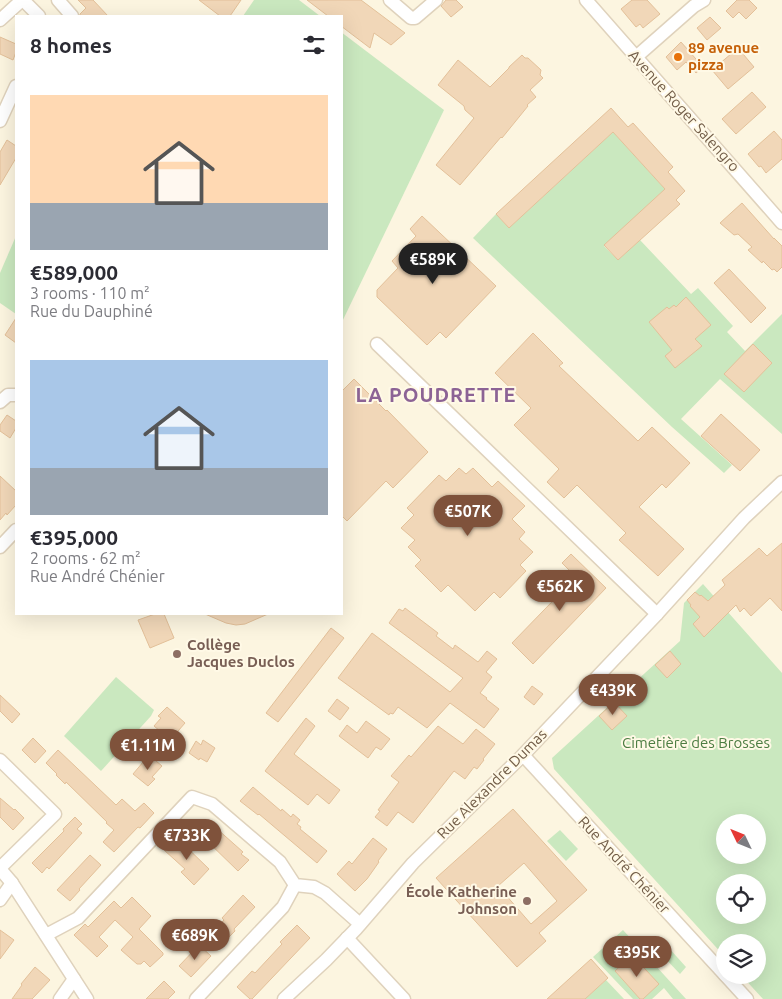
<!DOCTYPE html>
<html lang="en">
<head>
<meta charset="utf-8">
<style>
  :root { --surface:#fff; --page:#f2f2f3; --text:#2b2b33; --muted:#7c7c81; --accent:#7f523b }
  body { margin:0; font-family:Ubuntu,sans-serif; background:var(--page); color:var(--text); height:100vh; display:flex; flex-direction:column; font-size:19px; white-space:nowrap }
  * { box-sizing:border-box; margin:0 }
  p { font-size:16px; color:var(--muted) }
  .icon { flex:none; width:28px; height:28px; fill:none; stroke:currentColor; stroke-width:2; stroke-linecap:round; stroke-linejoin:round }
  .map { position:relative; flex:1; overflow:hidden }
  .drawer { position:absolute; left:15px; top:15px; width:328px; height:600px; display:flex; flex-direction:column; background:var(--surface); border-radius:0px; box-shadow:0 5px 20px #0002 }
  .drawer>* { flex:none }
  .needle { width:32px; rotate:313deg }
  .fabs { position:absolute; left:716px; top:814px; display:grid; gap:10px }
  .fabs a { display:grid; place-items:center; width:50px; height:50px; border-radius:50%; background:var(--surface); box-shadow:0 5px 20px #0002; font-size:25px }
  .price { position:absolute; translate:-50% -42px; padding:0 11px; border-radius:18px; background:var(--accent); color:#fff; font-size:16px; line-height:32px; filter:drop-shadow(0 1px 2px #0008) }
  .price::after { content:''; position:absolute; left:50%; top:30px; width:15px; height:11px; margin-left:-8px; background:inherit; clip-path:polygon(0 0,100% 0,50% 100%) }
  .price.selected { background:#222; color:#fff }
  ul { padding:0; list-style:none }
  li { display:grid; align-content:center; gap:10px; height:265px; padding:0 15px }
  li span { display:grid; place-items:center; height:155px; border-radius:0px; color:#555 }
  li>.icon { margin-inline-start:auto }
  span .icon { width:90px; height:90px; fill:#fffc; stroke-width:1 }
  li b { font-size:21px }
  h2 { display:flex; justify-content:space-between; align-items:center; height:60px; padding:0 15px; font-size:21px }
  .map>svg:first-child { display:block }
  .green { fill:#cae8bf; fill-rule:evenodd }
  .building { fill:#f1d7b8; stroke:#e3c099; fill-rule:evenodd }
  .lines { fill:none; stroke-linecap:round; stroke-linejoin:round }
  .minor-casing { stroke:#dfd2bc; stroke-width:15 }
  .minor { stroke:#fff; stroke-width:12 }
  .food-dot { fill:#e8710a; stroke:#fff9e6; stroke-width:2 }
  .education-dot { fill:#8d6e63; stroke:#fff9e6; stroke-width:2 }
  .labels { text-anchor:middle; stroke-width:4; stroke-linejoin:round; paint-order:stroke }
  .food-label { font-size:15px; font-weight:bold; fill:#c56008; stroke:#fff9e6; text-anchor:start }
  .street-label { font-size:15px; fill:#725d48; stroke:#fff9e6 }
  .education-label { font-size:15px; font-weight:bold; fill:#785e54; stroke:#fff9e6; text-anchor:start }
  .park-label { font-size:15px; fill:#4c7d42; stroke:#fff9e6 }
  .district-label { font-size:20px; font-weight:bold; letter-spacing:1px; fill:#8c6395; stroke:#fff9e6 }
</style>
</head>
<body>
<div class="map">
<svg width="782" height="999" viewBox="0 0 782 999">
  <rect width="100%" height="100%" fill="#fcf5e0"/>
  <g class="green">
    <path d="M254,0H299L320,16H243Z"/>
    <path d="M341,32L444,110L341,324Z"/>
    <path d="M613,132L665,189L604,246L618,260L640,240L691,294L698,288L733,326L727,332L745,351L782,314V434L720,379L681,419L732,465L724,473L672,427L473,238L496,214L509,228Z"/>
    <path d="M16,236V314L0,303V273Z"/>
    <path d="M703,584L782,673V999H763L741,975H758V942H725V957L554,769L552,758L680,641L684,603ZM725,822H758V855H725ZM725,882H758V915H725Z"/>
    <path d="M116,677L154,710L151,716L101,771L64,736Z"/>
    <path d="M560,830L578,849L566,861L547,841Z"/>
    <path d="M623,930L686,999H673L664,988L652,999H633L593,957Z"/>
    <path d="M668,947L686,967L680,974L661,954Z"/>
    <path d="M606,980L624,999H585Z"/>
  </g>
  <g class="building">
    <path d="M78,0H93L108,16H80V14L86,8Z"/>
    <path d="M199,0H241L230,16H220Z"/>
    <path d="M307,0H361L405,33L391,45L374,33L370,48L341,26V16H328Z"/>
    <path d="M446,0H456L463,7L451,17L441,6Z"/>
    <path d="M632,0H647L660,14L643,28L640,24L636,27L621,9Z"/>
    <path d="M737,0H749L757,8L746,19L739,12L733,18L726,11Z"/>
    <path d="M710,17L721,28L707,40L697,28Z"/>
    <path d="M0,37L16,44V52L13,60L0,54Z"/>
    <path d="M681,42L703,67L696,73L686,62L677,70L666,57Z"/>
    <path d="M738,48L754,67L728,89L712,70Z"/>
    <path d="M522,55L525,58H528L541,70L540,75L543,78L530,90L536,97L527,105L528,106L502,138L501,137L460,185L436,165L474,118L465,110L464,106L438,85L458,60L490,87L509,68V67Z"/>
    <path d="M752,92L766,107L736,134L722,119Z"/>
    <path d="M611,108L628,127L633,123L673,167L668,172L685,191L676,200L680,204L618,260L604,245L665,189L613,132L509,228L496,214Z"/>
    <path d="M774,131L782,140V159L766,173L761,166L759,167L748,154Z"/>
    <path d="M7,140L16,146V158L0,185V152Z"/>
    <path d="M742,203L774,239V238L782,246V267L777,272L774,269L772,270L763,261L762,263L748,250L752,247L738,234L734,235L720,223Z"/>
    <path d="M422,216L496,286L446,338L440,332L427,345L377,297V290L398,268L392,261L416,236L410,229Z"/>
    <path d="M729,269L766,308L751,323L714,283Z"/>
    <path d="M686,297L711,325L695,339L702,346L675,368L665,356L672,350L649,322L667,307L669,309L674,305L676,307Z"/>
    <path d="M16,318V343L5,335Z"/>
    <path d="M533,333L563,363L559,366L638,441L652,427L690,463L666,488L662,484L639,507L684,549L658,576L619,540L626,533L577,485L564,498L547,482L559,469L514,425L531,408L495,373Z"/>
    <path d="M753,344L772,363L744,392L724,374Z"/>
    <path d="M354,379L386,411L387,410L428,452L393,488L386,481L347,521L341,515V392Z"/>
    <path d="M721,414L760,450L740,471L701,436Z"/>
    <path d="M7,415L16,421V428L10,438L0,431V425Z"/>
    <path d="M459,468L466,474L473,468L492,487L498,481L525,506L512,519L525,532L519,539L533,552L520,565L526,571L500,598L494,592L475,611L448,585L441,592L415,566L421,560L408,547L415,540L401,528L414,515L407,508L439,475L446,481Z"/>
    <path d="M0,476L16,491V505L7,515L6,513L0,520Z"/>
    <path d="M782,543V611L770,598L751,616L744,608L740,612L736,605L704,637L693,624L700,617L690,606L691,605L687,600L695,592L700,596L701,595L708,601L725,585L722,580L759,548L767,556Z"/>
    <path d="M571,554L606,588L533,664L512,643L576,577L562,563Z"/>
    <path d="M405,608L438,633L436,636L453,649L455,645L478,662L487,651L497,659L486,672L492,677L480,693L487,698L486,699L499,709L484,728L450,703L427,728L398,707L393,714L390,713L389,715L338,678L372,633L450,692L463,678L389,623L399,609L403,611Z"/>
    <path d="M155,614H164L174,638L150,648L138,620Z"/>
    <path d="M205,614H268L245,624L236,625L226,623Z"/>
    <path d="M331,628L344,638L278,722L266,713Z"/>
    <path d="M670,651L681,664L667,678L655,665Z"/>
    <path d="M532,686L543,694L534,705L524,697Z"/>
    <path d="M0,695L20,714L12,723L0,711Z"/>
    <path d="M337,699L349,708L340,720L328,711Z"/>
    <path d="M614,702L627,716L612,730L599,716Z"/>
    <path d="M167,707L185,723L172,738L167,734L166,736L154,726L161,718L158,716Z"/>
    <path d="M306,718L315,726L294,754L340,790L329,804L317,794L308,805L265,771Z"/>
    <path d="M366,721L390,739L381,750L376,747L368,758L339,736L347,725L357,733Z"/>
    <path d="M438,726L463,744L476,729L495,744L483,759L484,760L477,769L474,767L465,779L454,771L413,823L398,812L387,826L375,817L380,811L378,810L399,782L391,776L409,755L411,757Z"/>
    <path d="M33,738L46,751L35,763L22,750Z"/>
    <path d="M203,740L215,748L207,762L200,758L199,760L189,753L196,741L201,745Z"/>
    <path d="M58,750L116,805L122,799L135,811L144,803L154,813L140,828L138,827L114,852L103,842L114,830L106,823L107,822L66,782L65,784L56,775L57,774L46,763Z"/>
    <path d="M149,755L162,766L152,777L155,779L148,786L133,774Z"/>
    <path d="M253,787L281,811L282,809L291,817L293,814L300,820L297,824L301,827L300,829L327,851L317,863L259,814L258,815L240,801Z"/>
    <path d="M0,798L14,810L15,809L24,818L13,830L0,817Z"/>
    <path d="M513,809L587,890L539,933L546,941L517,967L436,878ZM524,863L557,901L531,924L498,886Z"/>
    <path d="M75,817L82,824L77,829L82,833L49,869L47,867L42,873L32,863L64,831L63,829Z"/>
    <path d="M216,828L243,852L241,854L249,860L238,871L205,839Z"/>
    <path d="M176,837L209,869L194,885L181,872L185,869L164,850Z"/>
    <path d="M373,838L387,849L378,861L379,862L367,879L355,891L337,874L349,861L352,864Z"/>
    <path d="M90,855L101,865L79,889L80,890L70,901L57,890Z"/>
    <path d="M243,895L255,907L234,929L235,931L225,941L214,931L224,920L222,918Z"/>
    <path d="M132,897L151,916L139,929L163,953V955L150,967L144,961L141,964H137L121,950L133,937L115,920L99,937L108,946L97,957L74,935L85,924L88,927L114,901L121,908Z"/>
    <path d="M297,925L310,938L252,999H250L237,987L252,971L255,973L282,944L280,942Z"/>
    <path d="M0,930L14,940L0,959Z"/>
    <path d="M199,945L211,956L191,977L179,966Z"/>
    <path d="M632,955L659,984L643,999H640L615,971Z"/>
    <path d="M591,959L608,978L585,999H547Z"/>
    <path d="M35,967L50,980L32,999H12L22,985L21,984Z"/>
    <path d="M164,981L175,992L168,999H146Z"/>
  </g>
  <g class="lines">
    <g class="minor-casing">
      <g id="minor">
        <path d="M23,0L39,16"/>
        <path d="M58,0L72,16"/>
        <path d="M390,0L411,18H415L436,0"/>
        <path d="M586,0L782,223"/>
        <path d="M0,20L22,0"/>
        <path d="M636,57L694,6L704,0"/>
        <path d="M0,121L16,86"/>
        <path d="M377,344L657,614"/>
        <path d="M0,402L8,395H16"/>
        <path d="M0,547L16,530"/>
        <path d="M523,755L725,975"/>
        <path d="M0,760L55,814L0,868"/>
        <path d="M0,869L12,883L87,999"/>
        <path d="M0,900L12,883"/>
        <path d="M46,935L78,918L192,797L212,804L280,862L295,885L314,887L325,893L360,924"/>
        <path d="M347,938L404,999"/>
        <path d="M725,975L747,999"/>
        <path d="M60,999L74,979"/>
        <path d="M196,999L283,907L295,885"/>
        <path d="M284,999L326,960L356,929L413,863L523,755L657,614L744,518L782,482"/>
      </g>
    </g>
    <use href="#minor" class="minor"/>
  </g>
  <circle class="food-dot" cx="678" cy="57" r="5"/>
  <g class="education-dot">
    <circle cx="177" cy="654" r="5"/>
    <circle cx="527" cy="901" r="5"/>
  </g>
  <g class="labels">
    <g class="food-label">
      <text x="688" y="53">89 avenue<tspan x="688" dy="17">pizza</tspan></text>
    </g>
    <g class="street-label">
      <text transform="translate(684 111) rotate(48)" y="5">Avenue Roger Salengro</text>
      <text transform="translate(492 784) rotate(-45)" y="5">Rue Alexandre Dumas</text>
      <text transform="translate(624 865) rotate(47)" y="5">Rue André Chénier</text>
    </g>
    <g class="education-label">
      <text x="187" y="650">Collège<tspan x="187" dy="17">Jacques Duclos</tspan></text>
      <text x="517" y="897" text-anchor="end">École Katherine<tspan x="517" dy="17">Johnson</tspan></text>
    </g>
    <g class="park-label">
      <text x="696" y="748">Cimetière des Brosses</text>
    </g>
    <g class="district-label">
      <text x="436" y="402">LA POUDRETTE</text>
    </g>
  </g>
</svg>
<div class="fabs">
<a><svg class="needle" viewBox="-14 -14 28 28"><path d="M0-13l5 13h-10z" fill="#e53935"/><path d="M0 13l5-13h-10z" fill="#7c7c81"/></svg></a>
<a><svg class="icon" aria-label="locate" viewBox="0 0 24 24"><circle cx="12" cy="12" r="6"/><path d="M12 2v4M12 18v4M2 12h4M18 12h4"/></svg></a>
<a><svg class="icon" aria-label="layers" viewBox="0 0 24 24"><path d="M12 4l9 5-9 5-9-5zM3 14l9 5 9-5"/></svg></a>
</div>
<b class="price selected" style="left:433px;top:285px">€589K</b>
<b class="price" style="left:468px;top:537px">€507K</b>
<b class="price" style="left:560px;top:612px">€562K</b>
<b class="price" style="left:613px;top:716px">€439K</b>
<b class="price" style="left:148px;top:771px">€1.11M</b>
<b class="price" style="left:187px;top:861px">€733K</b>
<b class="price" style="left:195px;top:961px">€689K</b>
<b class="price" style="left:637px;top:978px">€395K</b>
<section class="drawer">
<h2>8 homes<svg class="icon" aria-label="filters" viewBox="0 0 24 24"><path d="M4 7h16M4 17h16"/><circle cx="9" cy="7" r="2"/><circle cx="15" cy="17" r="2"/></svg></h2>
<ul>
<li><span style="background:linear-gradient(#ffd9b3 70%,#9aa5b1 0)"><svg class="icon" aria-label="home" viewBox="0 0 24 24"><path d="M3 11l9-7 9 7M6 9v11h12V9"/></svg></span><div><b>€589,000</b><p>3 rooms · 110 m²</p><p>Rue du Dauphiné</p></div></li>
<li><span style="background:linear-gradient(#a9c7e8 70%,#9aa5b1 0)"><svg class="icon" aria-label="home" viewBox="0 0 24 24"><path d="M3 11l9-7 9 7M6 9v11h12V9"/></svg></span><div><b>€395,000</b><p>2 rooms · 62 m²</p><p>Rue André Chénier</p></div></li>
</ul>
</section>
</div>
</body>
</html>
